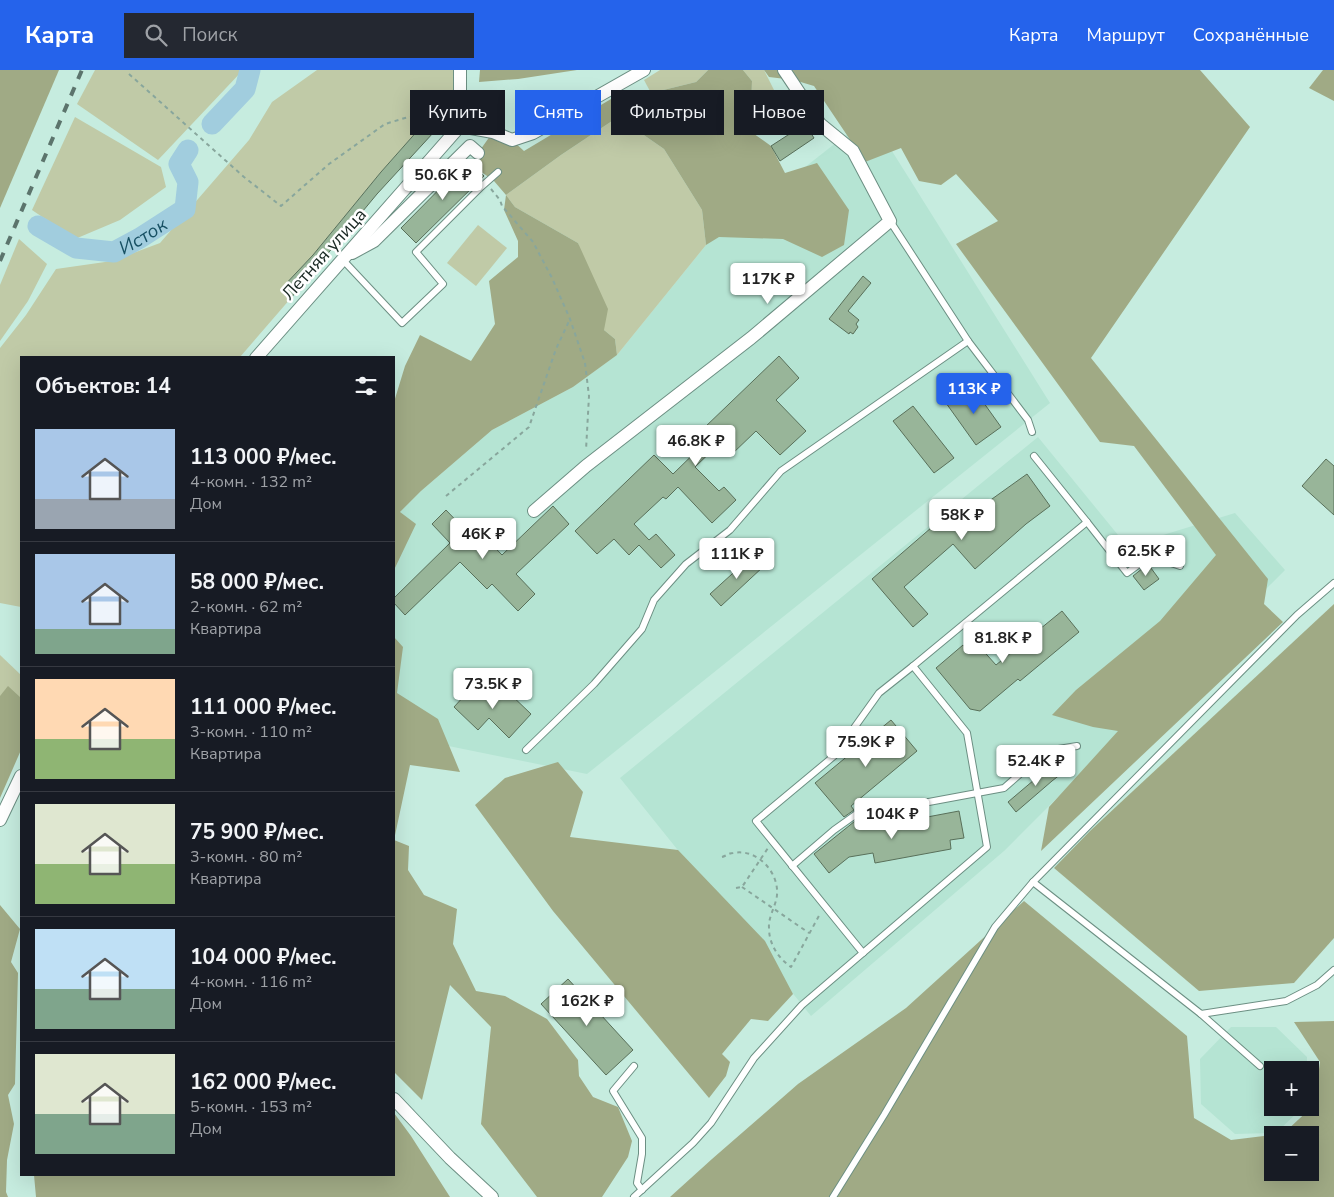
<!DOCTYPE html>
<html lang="ru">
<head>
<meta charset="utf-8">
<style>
  :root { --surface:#171b24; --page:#242831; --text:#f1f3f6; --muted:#9ea1a6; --line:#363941; --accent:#2563eb }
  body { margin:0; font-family:"Nunito Sans",sans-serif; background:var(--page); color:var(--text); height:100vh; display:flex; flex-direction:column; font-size:19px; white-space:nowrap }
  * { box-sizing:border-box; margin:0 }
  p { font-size:16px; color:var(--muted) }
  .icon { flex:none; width:28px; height:28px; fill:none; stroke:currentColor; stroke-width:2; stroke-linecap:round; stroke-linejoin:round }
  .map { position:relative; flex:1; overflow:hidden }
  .sheet { position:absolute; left:20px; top:286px; width:375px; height:820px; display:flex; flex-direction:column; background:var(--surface); border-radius:0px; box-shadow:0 5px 20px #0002 }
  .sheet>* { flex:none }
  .top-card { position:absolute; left:410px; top:20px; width:475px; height:45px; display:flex; gap:10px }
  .fabs { position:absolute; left:1264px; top:991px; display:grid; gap:10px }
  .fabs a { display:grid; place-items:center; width:55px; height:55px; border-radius:0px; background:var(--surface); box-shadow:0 5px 20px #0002; font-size:25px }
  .price { position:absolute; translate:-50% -42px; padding:0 11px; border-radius:5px; background:#fff; color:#222; font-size:16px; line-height:32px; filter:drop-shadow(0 1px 2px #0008) }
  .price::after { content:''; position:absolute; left:50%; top:30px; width:15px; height:11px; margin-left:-8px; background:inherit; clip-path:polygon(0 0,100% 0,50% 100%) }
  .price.current { background:var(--accent); color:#fff }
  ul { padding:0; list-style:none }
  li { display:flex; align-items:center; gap:15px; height:125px; padding:0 15px }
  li+li { border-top:1px solid var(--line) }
  li span { display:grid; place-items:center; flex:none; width:140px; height:100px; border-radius:0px; color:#555 }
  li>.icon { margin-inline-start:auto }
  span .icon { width:60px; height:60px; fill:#fffc; stroke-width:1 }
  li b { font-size:21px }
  h2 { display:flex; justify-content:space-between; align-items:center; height:60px; padding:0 15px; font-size:21px }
  .pill { padding:0 18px; border-radius:0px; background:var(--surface); box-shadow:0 5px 20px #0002; font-size:18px; line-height:45px }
  .pill.current { background:var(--accent); color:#fff }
  header { display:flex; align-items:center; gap:30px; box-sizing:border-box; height:70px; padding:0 25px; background:var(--accent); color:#fff }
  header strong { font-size:24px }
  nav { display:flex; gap:28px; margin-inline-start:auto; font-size:18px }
  .search { width:350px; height:45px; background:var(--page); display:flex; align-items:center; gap:12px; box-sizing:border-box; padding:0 18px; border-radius:0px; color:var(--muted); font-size:19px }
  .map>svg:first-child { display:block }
  .built { fill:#b5e4d3 }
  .green { fill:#c0caa7 }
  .forest { fill:#a0aa85 }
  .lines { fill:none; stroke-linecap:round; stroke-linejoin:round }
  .river { stroke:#a1cdde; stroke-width:21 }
  .building { fill:#98b599; stroke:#59705a }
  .lane-casing { stroke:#6c8f83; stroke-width:8 }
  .street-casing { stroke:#6c8f83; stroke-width:14 }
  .path { stroke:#88a69c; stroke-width:2; stroke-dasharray:4 4; stroke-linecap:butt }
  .lane { stroke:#fff; stroke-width:6 }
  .street { stroke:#fff; stroke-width:12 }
  .rail { stroke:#5c746c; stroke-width:4; stroke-dasharray:9 9; stroke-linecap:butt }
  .labels { text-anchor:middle; stroke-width:5; stroke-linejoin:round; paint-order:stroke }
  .street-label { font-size:18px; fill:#192823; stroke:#fff }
  .water-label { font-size:19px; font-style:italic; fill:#185164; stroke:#fff }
</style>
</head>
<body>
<header>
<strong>Карта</strong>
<div class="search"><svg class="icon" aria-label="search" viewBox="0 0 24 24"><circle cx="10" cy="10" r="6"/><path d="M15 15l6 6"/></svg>Поиск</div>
<nav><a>Карта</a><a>Маршрут</a><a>Сохранённые</a></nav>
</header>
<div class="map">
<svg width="1334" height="1127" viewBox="0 0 1334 1127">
  <rect width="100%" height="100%" fill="#c6ecdf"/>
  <g class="built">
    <path d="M870,46L1050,333L587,704L419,670L394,639V446L400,442L421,421L492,360L573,317L617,285L706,175Z"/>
    <path d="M1038,367L1127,476L1235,443L1285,500L1004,781L811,946L620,708Z"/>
    <path d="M1231,957H1276L1307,987V1000H1272V1038H1302L1276,1063L1235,1064L1201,1034L1200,989Z"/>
  </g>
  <g class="green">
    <path d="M95,0H243L158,90L77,34Z"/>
    <path d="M317,0H454L455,28L435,41L381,102L313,185L281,219L291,228L240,287L21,288V537L0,533V278L26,245L56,199L112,191L160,173L249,70L272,32Z"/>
    <path d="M660,0H708L696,12L651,23L644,10Z"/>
    <path d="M743,0H764L774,20L751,29L752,11Z"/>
    <path d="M75,47L161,97L166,117L120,150L75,169L32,140Z"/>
    <path d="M615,49L638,61L664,79L702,140L706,175L617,285L615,269L604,260L578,173L515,137L506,125L561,85Z"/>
    <path d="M478,155L507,178L476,216L447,193Z"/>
    <path d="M19,169L47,194L28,231L0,271V215Z"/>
    <path d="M0,585L21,605V661L0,691Z"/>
  </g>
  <g class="forest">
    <path d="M0,0H59L0,138Z"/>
    <path d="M480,0H577L518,9L479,12Z"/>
    <path d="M708,0H743L752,11L750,61L771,76L785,103L817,93L849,140L844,175L822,187L783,169L719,167L706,175L702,140L664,79L638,61L615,49L561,85L506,125L515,137L578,173L608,239L604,260L615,269L617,285L573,317L492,360L421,421L400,442L416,454L394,500V332L405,296L420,265L471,291L495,254L489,211L518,187V171L504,140L506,125L494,111L476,98L478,83L493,62L512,70L524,81L621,23L640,21L651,23L696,12Z"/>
    <path d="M764,0H1200L1250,57L1091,288L1268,509L1264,534L1283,552L1041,781L1049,737L1118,661L1093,657L1052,645L1076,620L1160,551L1216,485L1134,376L1100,372L956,174L998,151L956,104L941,115L919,111L901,78L865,92L814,16L794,10L769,7Z"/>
    <path d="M1323,0H1334V31L1309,18Z"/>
    <path d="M1334,534V868L1294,913L1199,921L1054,798L1090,761Z"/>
    <path d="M394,567L403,577L397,623L438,649L460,702L410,695L394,770L409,776L408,800L424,825L457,839L453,874L476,921L505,926L547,949L578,990L579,1006L593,1027L618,1037L632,1071L628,1087L602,1127H537L481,1054L491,957L450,915L422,1030L394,1002Z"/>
    <path d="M8,616L21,628V680L0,728V626Z"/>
    <path d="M558,692L583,722L570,767L678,780L765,871L793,924L768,951L751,949L722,984L730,992L726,1006L709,1028L553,841L475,735L505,708Z"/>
    <path d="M1024,831L1187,966L1194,1048L1231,1070L1272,1065V1102H1310V1065H1274L1283,1064L1314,1035L1320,992L1294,952L1334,951V1127H670L712,1089L798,1014L906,938Z"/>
    <path d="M0,835L20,859L11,892L18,903L15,1014L8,1025L14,1054L7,1090L6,1122L8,1127H0Z"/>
    <path d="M394,1043L411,1066L450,1127H36L34,1105H394Z"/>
  </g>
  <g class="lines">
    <g class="river">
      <path d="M212,54L245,19L250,0"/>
      <path id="s1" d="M38,156L76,178L114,182L140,168L185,139L188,112L179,94L188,80"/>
    </g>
  </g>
  <g class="building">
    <path d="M435,41L445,50L377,124L291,228L281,219L313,185L381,102Z"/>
    <path d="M805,54L814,68L780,91L771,76Z"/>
    <path d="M468,90L484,106L416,173L401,158Z"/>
    <path d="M863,206L871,213L848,241L859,250L856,254L858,257L853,264L850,262L849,264L829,249Z"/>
    <path d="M779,286L799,308L776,330L806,361L780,385L756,361L731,385L719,374L695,397L719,421L724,417L736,430L712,453L678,417L666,429L663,427L634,454L649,470L656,464L675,485L661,498L639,475L629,485L614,469L597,484L575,461L654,385L673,404L712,366L704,358Z"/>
    <path d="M971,315L1001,357L976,375L946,333Z"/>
    <path d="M913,336L954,388L934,403L893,351Z"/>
    <path d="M1326,389L1334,396V445L1302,416Z"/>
    <path d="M1027,404L1050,436L1026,454L975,499L953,474L904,517L928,544L913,557L872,509L961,432L971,444Z"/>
    <path d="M553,436L569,454L516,504L535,524L518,541L492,514L487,519L460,492L405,545L394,533V528L450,473L432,454L446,440L469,464L476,458L502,485Z"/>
    <path d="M754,484L764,496L721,536L710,524Z"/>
    <path d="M1148,494L1159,509L1144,520L1133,506Z"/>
    <path d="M1062,541L1079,562L1020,611L1018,609L980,641L970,639L936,598L963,575L970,583L979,576L996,595Z"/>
    <path d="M476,613L496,632L507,621L531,644L509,668L489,648L478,660L454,637Z"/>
    <path d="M891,650L917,681L851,736L854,740L844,747L815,713Z"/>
    <path d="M1059,692L1066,700L1052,711L1016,742L1008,732L1034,710L1035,711Z"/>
    <path d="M959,741L964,768L950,770L951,779L875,793L873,783L849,787L829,803L814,784L860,747L869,758Z"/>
    <path d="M568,909L633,980L606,1005L541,934Z"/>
  </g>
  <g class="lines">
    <g class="lane-casing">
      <g id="lane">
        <path d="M342,189L402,253L443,214L416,182L481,117L498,102"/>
        <path d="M968,271L1028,350L1032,362"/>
        <path d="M1087,452L1127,503L1150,486L1180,496"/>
        <path d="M526,680L594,614L642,559L654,530L686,494L730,460L781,401L968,271L890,151"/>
        <path d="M792,796L834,760L865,738L891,739L1004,718L1046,681L1077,676"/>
        <path d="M1033,812L1201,944L1286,931L1317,915L1334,900"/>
        <path d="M863,883L756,751L834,686L879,623L913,596"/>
        <path d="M1201,944L1260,996"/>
        <path d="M634,996L613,1021L642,1068V1084L637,1113L642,1120"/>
        <path d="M634,1127L693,1073L711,1053L754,988L802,935L987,777L967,663L913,596L1087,452L1034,386"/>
        <path d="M833,1127L884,1045L995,857L1033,812L1297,545L1334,513"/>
      </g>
    </g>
    <g class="street-casing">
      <g id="street">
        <path d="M460,56L493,62L512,70L533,63L644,0"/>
        <path d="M352,183L374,171L470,76L478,83"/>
        <path d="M256,288L460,56V0"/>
        <path d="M534,441L586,396L751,268L890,151L853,81L820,54L784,0"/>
        <path d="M0,750L21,706"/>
        <path d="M394,1029L450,1088L492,1127"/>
      </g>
    </g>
    <g class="path">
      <path d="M129,4L244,107L281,136L329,94L385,54L405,48L449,38"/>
      <path d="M491,119L500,130L502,136L533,172L552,208L570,249L585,293L589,326L586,380"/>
      <path d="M446,426L529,357L556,279L570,249"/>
      <path d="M722,787C726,786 729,783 733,783C757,778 779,802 777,825C776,836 768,847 769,858C769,874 778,888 791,897L820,844"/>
      <path d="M742,817L809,863"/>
      <path d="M736,818L742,817L768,778"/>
    </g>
    <use href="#lane" class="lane"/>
    <use href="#street" class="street"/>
    <path class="rail" d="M0,191L82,0"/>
  </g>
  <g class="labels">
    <g class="street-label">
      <text transform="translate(324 184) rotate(-48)" y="6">Летняя улица</text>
    </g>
    <g class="water-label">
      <text dy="7" stroke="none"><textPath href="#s1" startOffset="115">Исток</textPath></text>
    </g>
  </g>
</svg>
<div class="fabs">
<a>+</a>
<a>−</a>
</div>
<b class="price" style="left:443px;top:131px">50.6K ₽</b>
<b class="price" style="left:768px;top:235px">117K ₽</b>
<b class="price current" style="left:974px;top:345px">113K ₽</b>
<b class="price" style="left:696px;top:397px">46.8K ₽</b>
<b class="price" style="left:962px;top:471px">58K ₽</b>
<b class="price" style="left:483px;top:490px">46K ₽</b>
<b class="price" style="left:1146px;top:507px">62.5K ₽</b>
<b class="price" style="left:737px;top:510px">111K ₽</b>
<b class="price" style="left:1003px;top:594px">81.8K ₽</b>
<b class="price" style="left:493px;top:640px">73.5K ₽</b>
<b class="price" style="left:866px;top:698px">75.9K ₽</b>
<b class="price" style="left:1036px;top:717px">52.4K ₽</b>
<b class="price" style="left:892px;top:770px">104K ₽</b>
<b class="price" style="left:587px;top:957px">162K ₽</b>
<div class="top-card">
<a class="pill">Купить</a>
<a class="pill current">Снять</a>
<a class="pill">Фильтры</a>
<a class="pill">Новое</a>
</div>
<section class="sheet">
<h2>Объектов: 14<svg class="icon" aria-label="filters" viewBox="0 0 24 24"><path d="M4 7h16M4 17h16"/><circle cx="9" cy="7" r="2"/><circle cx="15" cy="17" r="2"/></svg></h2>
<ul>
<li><span style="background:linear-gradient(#a9c7e8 70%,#9aa5b1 0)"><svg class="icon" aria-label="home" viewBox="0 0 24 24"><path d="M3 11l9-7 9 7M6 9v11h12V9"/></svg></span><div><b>113 000 ₽/мес.</b><p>4-комн. · 132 m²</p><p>Дом</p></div></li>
<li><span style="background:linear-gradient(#a9c7e8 75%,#7fa58c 0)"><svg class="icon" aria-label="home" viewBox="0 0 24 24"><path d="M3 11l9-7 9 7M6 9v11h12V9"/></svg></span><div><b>58 000 ₽/мес.</b><p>2-комн. · 62 m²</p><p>Квартира</p></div></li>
<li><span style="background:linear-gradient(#ffd9b3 60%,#8fb573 0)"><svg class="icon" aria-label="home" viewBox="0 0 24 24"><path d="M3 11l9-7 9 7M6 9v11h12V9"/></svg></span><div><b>111 000 ₽/мес.</b><p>3-комн. · 110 m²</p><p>Квартира</p></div></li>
<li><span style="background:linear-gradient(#dfe7d0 60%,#8fb573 0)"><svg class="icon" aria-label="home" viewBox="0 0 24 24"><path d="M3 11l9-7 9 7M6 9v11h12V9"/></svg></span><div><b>75 900 ₽/мес.</b><p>3-комн. · 80 m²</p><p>Квартира</p></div></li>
<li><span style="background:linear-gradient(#bfe0f5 60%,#7fa58c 0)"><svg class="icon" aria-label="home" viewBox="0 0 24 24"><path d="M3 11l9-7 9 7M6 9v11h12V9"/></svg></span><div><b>104 000 ₽/мес.</b><p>4-комн. · 116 m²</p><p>Дом</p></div></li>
<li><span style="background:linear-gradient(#dfe7d0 60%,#7fa58c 0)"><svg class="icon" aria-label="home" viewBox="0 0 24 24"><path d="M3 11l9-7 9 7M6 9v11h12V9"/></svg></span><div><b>162 000 ₽/мес.</b><p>5-комн. · 153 m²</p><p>Дом</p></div></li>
</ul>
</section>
</div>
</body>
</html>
